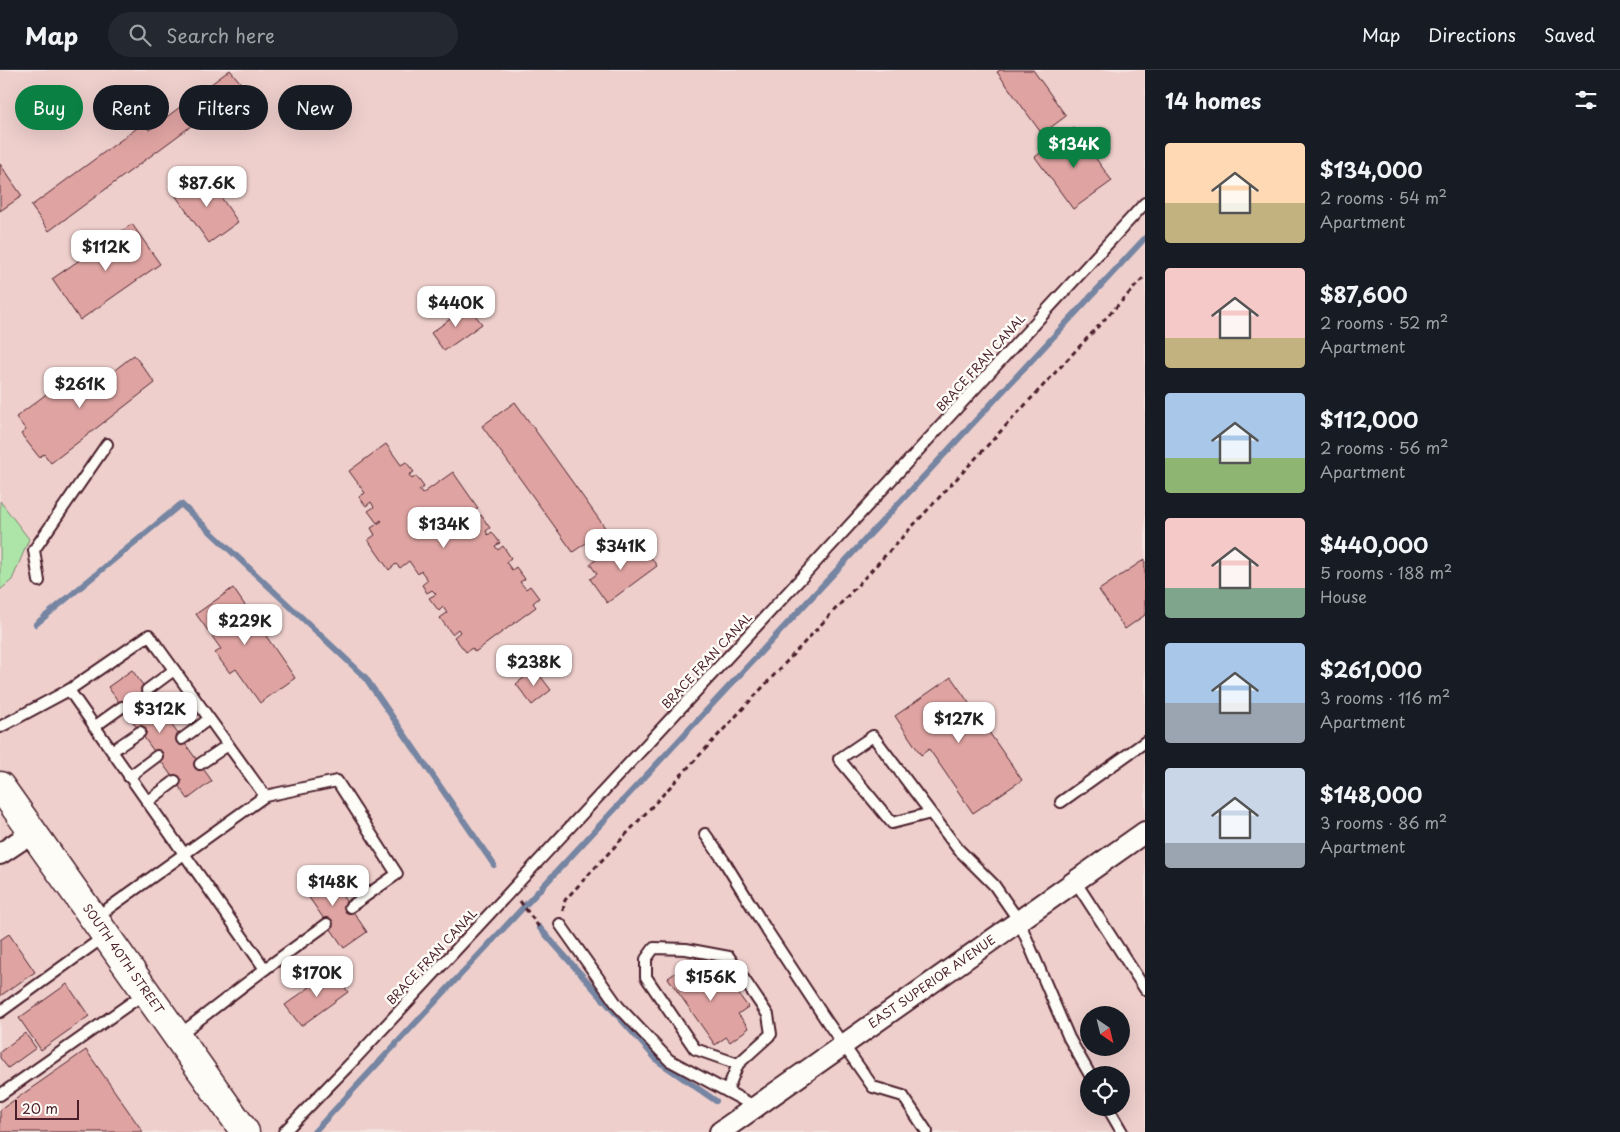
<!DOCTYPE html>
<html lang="en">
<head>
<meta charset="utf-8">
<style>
  :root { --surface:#171b24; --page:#242831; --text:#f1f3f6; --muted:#9ea1a6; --line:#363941; --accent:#0b8043 }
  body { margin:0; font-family:"Playpen Sans",sans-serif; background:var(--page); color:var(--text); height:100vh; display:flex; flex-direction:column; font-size:19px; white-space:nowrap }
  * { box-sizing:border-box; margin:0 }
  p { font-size:16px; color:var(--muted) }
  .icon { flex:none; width:28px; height:28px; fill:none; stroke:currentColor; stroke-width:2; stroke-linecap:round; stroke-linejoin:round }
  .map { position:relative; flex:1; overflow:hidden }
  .sheet { display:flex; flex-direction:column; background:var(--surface); width:475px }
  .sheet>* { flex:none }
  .guide { position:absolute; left:15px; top:15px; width:475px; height:45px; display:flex; gap:10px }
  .needle { width:32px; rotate:145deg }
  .fabs { position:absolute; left:1080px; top:936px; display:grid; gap:10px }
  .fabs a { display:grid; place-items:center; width:50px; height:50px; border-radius:50%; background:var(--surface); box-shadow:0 5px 20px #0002; font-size:25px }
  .scale { position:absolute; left:15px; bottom:12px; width:64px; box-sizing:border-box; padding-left:5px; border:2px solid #4a1f2b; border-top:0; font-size:14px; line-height:18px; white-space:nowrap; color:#4a1f2b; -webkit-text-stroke:4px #fdfcf7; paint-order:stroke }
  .price { position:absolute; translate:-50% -42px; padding:0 11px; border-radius:10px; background:#fff; color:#222; font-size:16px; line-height:32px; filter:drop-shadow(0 1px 2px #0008) }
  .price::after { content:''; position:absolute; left:50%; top:30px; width:15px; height:11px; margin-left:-8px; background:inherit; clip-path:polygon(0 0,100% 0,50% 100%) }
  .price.selected { background:var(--accent); color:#fff }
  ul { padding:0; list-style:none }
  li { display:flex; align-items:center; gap:15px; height:125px; padding:0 20px }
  li span { display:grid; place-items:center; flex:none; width:140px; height:100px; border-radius:5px; color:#555 }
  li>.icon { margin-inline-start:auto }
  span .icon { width:60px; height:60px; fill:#fffc; stroke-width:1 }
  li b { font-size:21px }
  h2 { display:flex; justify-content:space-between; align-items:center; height:60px; padding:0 20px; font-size:21px }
  .chip { padding:0 18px; border-radius:22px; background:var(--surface); box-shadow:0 5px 20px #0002; font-size:18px; line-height:45px }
  .chip.selected { background:var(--accent); color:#fff }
  header { display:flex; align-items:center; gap:30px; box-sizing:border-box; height:70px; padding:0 25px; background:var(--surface); border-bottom:1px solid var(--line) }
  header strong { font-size:24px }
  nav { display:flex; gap:28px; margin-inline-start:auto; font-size:18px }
  .search { width:350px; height:45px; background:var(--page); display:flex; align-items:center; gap:12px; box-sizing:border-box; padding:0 18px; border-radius:28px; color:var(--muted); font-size:19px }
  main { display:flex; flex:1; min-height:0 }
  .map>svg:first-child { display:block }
  .built { fill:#eecfcc; fill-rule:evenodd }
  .green { fill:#ade5a9; stroke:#7c826a }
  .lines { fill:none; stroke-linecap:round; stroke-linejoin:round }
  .stream { stroke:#7685a2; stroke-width:6 }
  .building { fill:#dfa4a2; stroke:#4a1f2b }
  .service-casing { stroke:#4a1f2b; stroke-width:14 }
  .minor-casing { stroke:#4a1f2b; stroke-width:24 }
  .secondary-casing { stroke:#4a1f2b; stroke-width:31 }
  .path { stroke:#4a1f2b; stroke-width:3; stroke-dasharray:5 4; stroke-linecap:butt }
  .service { stroke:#fdfcf7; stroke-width:10 }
  .minor { stroke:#fdfcf7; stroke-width:20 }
  .secondary { stroke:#fdfcf7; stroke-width:28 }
  .labels { text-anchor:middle; stroke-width:5; stroke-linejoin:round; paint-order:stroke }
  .street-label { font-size:12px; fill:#4a1f2b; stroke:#fdfcf7 }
</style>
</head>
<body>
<header>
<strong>Map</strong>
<div class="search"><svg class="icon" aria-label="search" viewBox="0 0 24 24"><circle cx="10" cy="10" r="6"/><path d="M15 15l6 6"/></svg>Search here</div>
<nav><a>Map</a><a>Directions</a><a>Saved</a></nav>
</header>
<main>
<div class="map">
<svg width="1145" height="1062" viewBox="0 0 1145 1062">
  <rect width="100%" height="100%" fill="#f4e2de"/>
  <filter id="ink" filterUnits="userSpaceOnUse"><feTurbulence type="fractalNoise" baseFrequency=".02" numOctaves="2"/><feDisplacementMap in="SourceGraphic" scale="10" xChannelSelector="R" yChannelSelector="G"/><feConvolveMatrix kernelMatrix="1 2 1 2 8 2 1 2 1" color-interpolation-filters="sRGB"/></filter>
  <g filter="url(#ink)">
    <path class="built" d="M0,0H1145V1062H0ZM1089,945H1121V978H1089ZM1089,1005H1121V1038H1089Z"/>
    <path class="green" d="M0,431L29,469L12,510L0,520Z"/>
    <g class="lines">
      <g class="stream">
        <path d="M36,554L181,434L365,607L494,795"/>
        <path d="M539,857L658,991L716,1031"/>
        <path d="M314,1062L669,681L1145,168"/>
      </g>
    </g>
    <g class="building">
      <path d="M230,0L244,17L49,161L31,136L144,53L149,60Z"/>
      <path d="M1000,0H1033L1066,46L1042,64L997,2Z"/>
      <path d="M1074,58L1112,111L1073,139L1035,87Z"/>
      <path d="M0,94L22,126L0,141Z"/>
      <path d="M205,104L238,152L209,173L175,125Z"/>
      <path d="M132,154L160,194L80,250L52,209Z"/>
      <path d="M468,236L482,254L444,281L431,263Z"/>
      <path d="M134,285L155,313L51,393L44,384L39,387L21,364L26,360L16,347L78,300L88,314L77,322L80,327Z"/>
      <path d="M515,332L606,459L573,482L482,356Z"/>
      <path d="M386,374L401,395L406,392L414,402L409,405L412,409L416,406L424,417L419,420L422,424L453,402L478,438L472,442L477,449L481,445L490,458L486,461L488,465L492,462L500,473L495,476L498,480L503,476L511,488L506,492L512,500L516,497L525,509L520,512L526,519L530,516L539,528L533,533L536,537L475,582L472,578L466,582L454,567L460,562L458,559L452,564L440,548L447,543L443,537L439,541L429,528L436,524L432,520L427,523L422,515L428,510L421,501L418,504L409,491L400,498L396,494L389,500L368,470L375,465L371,458L382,451L381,450L377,453L368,441L374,437L371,432L366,436L359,427L365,423L349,401Z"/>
      <path d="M641,473L657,496L607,533L590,509L597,504L590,494L613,478L620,488Z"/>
      <path d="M1145,489V545L1125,559L1099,520Z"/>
      <path d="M233,518L295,608L260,633L236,599L230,603L215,583L221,579L196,544Z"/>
      <path d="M535,599L551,620L532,635L516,614Z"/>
      <path d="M132,600L212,711L188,729L108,617Z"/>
      <path d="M951,607L1022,710L973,743L929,679L921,685L895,646Z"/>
      <path d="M322,796L367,862L344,878L299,813Z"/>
      <path d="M9,864L35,902L0,926V870Z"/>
      <path d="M698,887L720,918L729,911L748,937L738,944L749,958L730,972L726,967L715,975L668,908Z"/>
      <path d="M333,900L348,922L301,956L285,935Z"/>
      <path d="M67,914L89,946L41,980L19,948Z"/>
      <path d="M25,963L36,978L8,998L0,988V982Z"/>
      <path d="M86,980L143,1062H0V1040Z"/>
    </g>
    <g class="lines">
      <g class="service-casing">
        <g id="service">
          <path d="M39,511L34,480L107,374"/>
          <path d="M69,620L265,899L179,965"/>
          <path d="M147,620L174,600"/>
          <path d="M165,645L193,626"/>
          <path d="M0,657L69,620L149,565L265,726L95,848"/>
          <path d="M94,657L122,637"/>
          <path d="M182,669L209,649"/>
          <path d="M112,681L140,662"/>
          <path d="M200,694L228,675"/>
          <path d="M129,707L157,686"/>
          <path d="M265,726L337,711L397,804L350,837"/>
          <path d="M147,732L175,711"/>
          <path d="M1061,732L1145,672"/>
          <path d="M931,743L892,753L839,689L873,666L958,779L994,815L1019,851L1069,968L1090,1005"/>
          <path d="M705,764L724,791L764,856L828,953L873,1017L903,1026L927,1062"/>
          <path d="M1075,811L1145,919"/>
          <path d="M560,854L618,936L669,990L756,1037"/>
          <path d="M265,899L327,854"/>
          <path d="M0,942L105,866"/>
          <path d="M727,1021L738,994L771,964L768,945L729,887L686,879L654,878L646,889V907L695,979L738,994"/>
          <path d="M0,1025L145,923"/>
          <path d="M1108,1038L1122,1062"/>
          <path d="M284,1062L351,993L804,505L1145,133"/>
        </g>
      </g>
      <g class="minor-casing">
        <g id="minor">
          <path d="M0,784L33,762"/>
          <path d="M720,1062L1145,762"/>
        </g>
      </g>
      <g class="secondary-casing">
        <path id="secondary" d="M0,716L245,1062"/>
      </g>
      <g class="path">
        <path d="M520,831L539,857"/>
        <path d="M563,841L565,830L1145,206"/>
      </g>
      <use href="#service" class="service"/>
      <use href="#minor" class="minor"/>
      <use href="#secondary" class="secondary"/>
    </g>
  </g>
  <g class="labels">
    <g class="street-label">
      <text transform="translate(981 293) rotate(-48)" y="4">BRACE FRAN CANAL</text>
      <text transform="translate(707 591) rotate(-47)" y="4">BRACE FRAN CANAL</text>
      <text transform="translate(432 887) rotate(-47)" y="4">BRACE FRAN CANAL</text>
      <text transform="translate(123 889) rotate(55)" y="4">SOUTH 40TH STREET</text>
      <text transform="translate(932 912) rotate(-35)" y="4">EAST SUPERIOR AVENUE</text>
    </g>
  </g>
</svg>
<div class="fabs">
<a><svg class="needle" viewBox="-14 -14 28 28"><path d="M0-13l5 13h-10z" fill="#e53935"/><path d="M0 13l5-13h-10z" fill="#9ea1a6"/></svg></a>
<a><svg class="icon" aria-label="locate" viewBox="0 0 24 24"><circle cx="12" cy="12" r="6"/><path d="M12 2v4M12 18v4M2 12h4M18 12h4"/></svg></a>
</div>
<div class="scale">20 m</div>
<b class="price selected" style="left:1074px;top:99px">$134K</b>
<b class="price" style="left:207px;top:138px">$87.6K</b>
<b class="price" style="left:106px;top:202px">$112K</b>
<b class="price" style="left:456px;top:258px">$440K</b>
<b class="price" style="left:80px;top:339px">$261K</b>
<b class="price" style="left:444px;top:479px">$134K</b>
<b class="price" style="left:621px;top:501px">$341K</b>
<b class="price" style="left:245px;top:576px">$229K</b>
<b class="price" style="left:534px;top:617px">$238K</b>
<b class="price" style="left:160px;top:664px">$312K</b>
<b class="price" style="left:959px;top:674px">$127K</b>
<b class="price" style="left:333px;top:837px">$148K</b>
<b class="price" style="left:317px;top:928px">$170K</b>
<b class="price" style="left:711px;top:932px">$156K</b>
<div class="guide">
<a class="chip selected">Buy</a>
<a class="chip">Rent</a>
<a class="chip">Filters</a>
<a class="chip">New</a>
</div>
</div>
<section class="sheet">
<h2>14 homes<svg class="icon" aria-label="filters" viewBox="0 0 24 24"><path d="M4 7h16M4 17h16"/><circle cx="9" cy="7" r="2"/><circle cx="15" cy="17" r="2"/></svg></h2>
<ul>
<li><span style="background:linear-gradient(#ffd9b3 60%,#c2b280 0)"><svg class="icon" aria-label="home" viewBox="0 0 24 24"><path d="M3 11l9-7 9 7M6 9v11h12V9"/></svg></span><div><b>$134,000</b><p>2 rooms · 54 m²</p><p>Apartment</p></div></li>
<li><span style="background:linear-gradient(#f6c9c9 70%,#c2b280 0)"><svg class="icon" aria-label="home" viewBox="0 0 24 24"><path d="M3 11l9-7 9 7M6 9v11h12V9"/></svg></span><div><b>$87,600</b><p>2 rooms · 52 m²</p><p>Apartment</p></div></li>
<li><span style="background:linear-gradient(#a9c7e8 65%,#8fb573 0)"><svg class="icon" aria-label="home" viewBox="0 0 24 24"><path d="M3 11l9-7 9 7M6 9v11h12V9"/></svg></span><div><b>$112,000</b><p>2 rooms · 56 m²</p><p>Apartment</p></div></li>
<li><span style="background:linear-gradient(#f6c9c9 70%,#7fa58c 0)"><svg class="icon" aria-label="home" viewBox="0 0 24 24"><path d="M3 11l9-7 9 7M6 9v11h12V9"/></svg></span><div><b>$440,000</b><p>5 rooms · 188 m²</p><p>House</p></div></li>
<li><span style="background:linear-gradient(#a9c7e8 60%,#9aa5b1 0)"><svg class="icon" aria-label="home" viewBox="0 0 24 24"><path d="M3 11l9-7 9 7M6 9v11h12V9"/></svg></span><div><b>$261,000</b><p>3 rooms · 116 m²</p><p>Apartment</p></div></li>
<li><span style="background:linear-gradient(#c9d6e8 75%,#9aa5b1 0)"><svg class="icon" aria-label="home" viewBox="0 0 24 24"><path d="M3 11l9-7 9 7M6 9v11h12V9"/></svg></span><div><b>$148,000</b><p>3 rooms · 86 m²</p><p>Apartment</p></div></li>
</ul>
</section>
</main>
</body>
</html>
